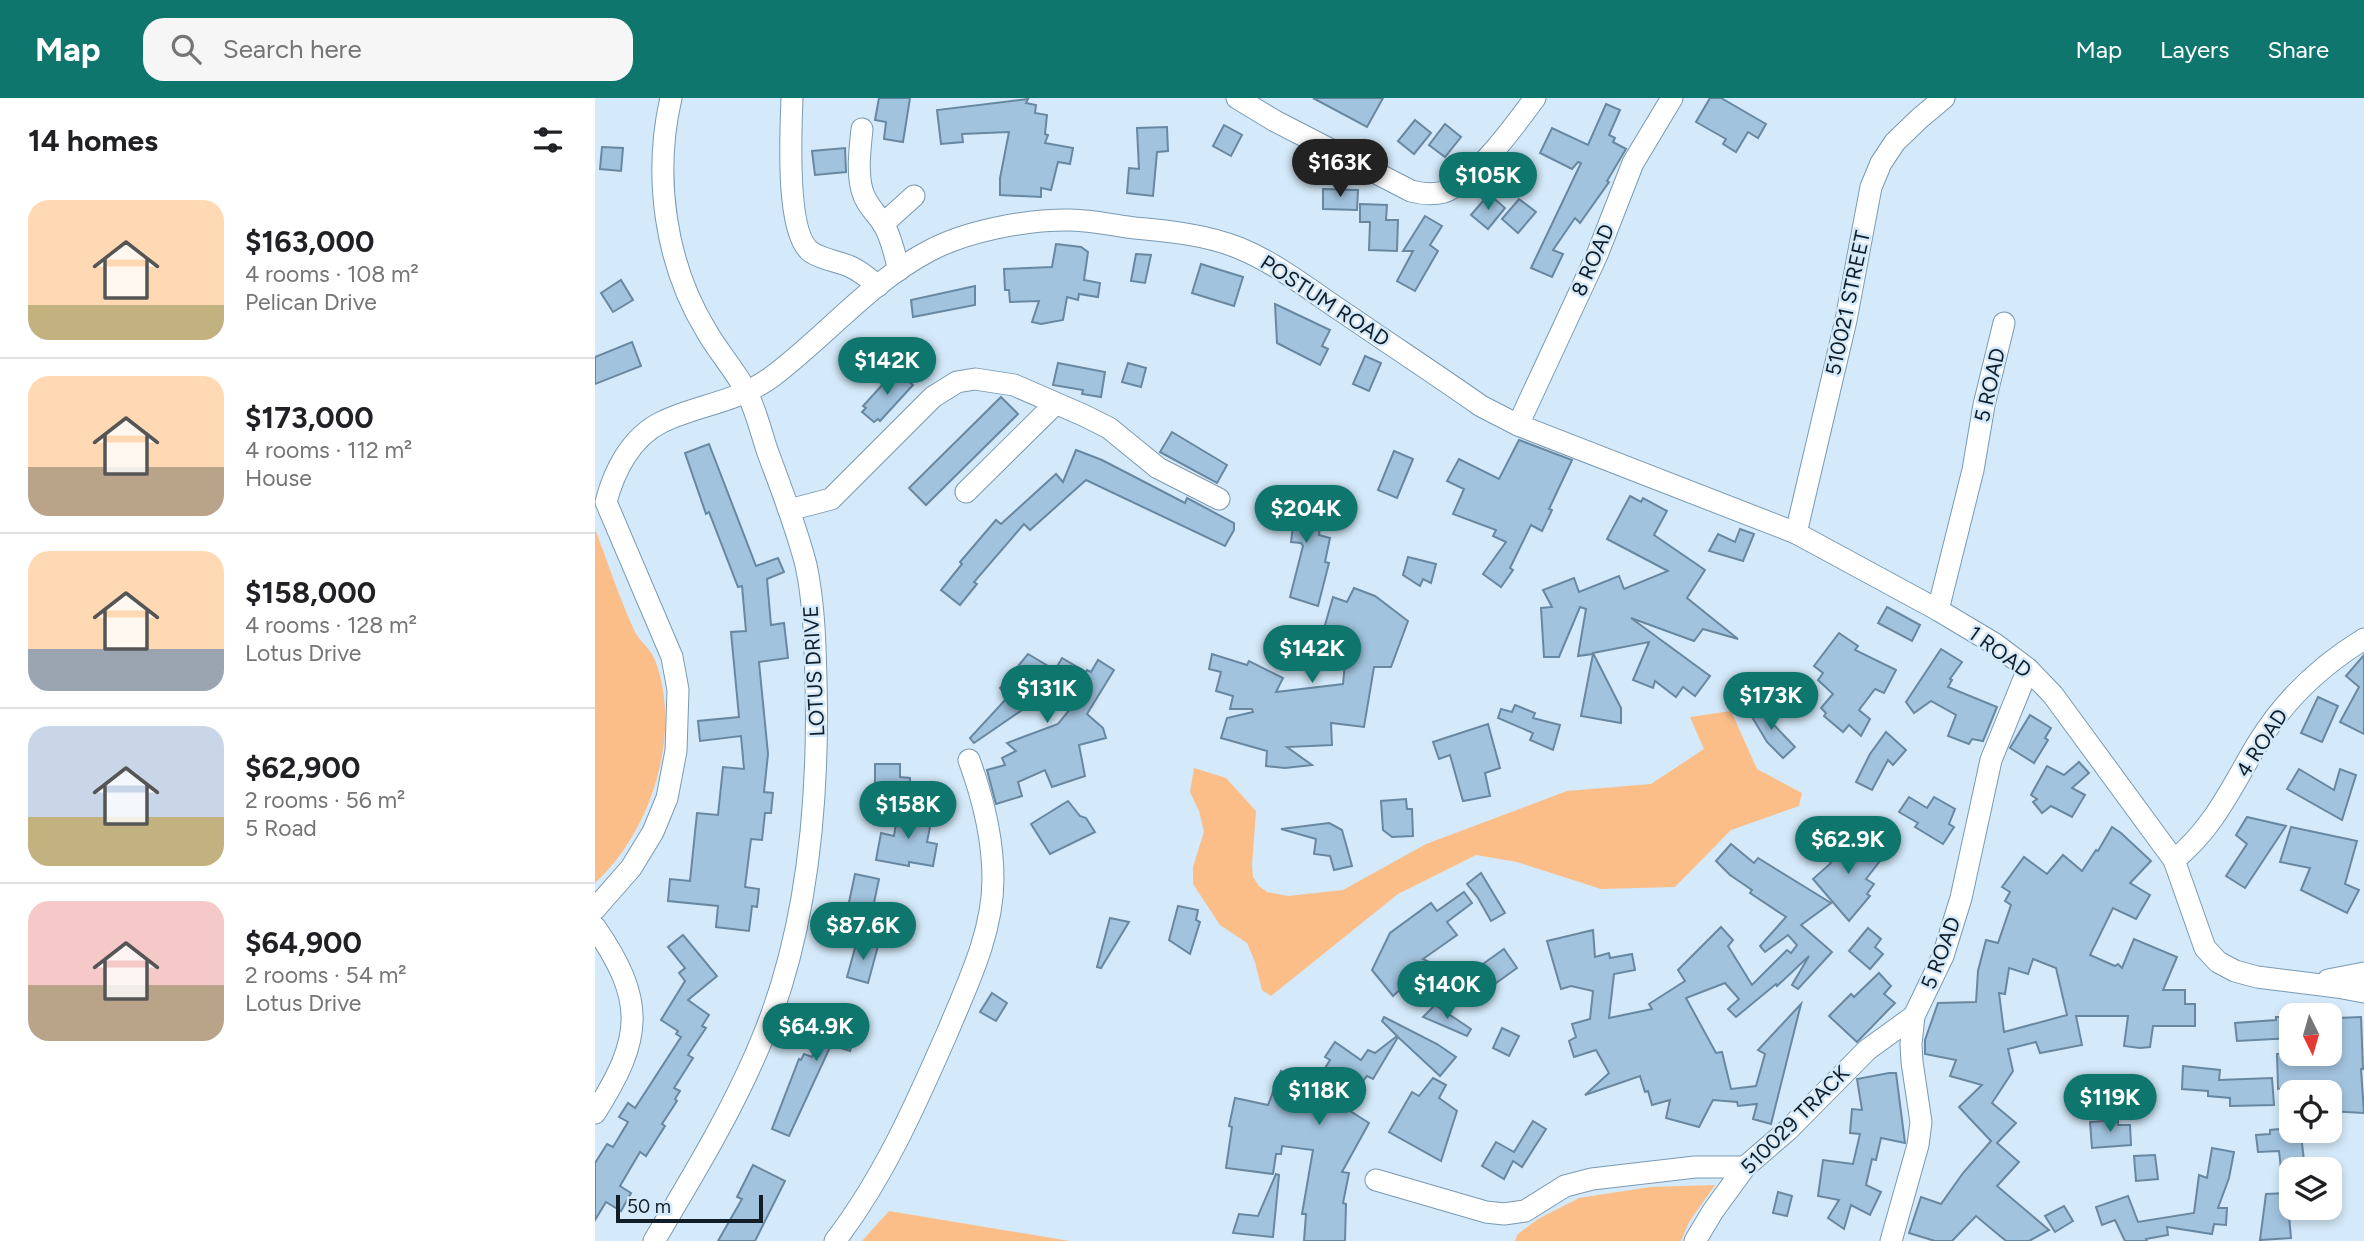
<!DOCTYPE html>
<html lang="en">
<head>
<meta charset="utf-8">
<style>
  :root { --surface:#fff; --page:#f6f6f6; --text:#202124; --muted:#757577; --line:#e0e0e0; --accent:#0f766e }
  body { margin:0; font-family:Figtree,sans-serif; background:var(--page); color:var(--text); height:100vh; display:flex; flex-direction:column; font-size:26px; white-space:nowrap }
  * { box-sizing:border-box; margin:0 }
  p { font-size:23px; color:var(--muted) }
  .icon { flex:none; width:38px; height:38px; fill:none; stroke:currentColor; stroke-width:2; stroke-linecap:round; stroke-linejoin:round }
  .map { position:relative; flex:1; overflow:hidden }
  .drawer { display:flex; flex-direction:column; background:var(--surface); width:595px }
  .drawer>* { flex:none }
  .needle { width:46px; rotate:175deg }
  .buttons { position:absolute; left:1684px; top:905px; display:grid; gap:14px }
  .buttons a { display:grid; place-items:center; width:63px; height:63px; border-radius:14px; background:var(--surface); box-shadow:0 4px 10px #0003; font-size:35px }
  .scale { position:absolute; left:21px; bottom:18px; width:147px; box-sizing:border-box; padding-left:7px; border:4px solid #111e28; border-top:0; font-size:19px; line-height:24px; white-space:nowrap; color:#111e28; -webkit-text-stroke:5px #d4e9f9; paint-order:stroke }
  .price { position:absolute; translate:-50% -60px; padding:0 16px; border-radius:24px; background:var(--accent); color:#fff; font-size:23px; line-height:46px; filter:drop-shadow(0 2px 4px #0008) }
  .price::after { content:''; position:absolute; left:50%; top:42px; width:21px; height:16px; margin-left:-10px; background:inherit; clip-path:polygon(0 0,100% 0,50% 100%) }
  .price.active { background:#222; color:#fff }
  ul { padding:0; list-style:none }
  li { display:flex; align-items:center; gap:21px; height:175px; padding:0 28px }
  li+li { border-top:2px solid var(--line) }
  li span { display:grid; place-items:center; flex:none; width:196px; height:140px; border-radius:21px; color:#555 }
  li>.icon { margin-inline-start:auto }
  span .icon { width:84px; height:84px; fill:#fffc; stroke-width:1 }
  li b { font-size:30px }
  h2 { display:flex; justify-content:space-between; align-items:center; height:84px; padding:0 28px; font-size:30px }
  header { display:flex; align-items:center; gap:42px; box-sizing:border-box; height:98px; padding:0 35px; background:var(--accent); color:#fff }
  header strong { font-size:33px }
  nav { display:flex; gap:38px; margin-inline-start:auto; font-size:24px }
  .search { width:490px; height:63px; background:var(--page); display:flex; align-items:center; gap:18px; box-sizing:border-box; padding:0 24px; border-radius:21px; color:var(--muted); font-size:26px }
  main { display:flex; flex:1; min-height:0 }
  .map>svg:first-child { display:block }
  .green { fill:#fcbe88 }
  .building { fill:#a2c3de; stroke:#6888a1; stroke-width:2; fill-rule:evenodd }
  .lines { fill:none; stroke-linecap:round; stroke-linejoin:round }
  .minor-casing { stroke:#799ab3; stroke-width:23 }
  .minor { stroke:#fff; stroke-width:21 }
  .labels { text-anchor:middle; stroke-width:5; stroke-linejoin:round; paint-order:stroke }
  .street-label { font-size:21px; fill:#111e28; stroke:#d4e9f9 }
</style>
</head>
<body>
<header>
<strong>Map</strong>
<div class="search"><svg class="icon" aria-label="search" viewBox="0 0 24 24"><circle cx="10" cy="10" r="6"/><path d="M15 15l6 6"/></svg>Search here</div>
<nav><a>Map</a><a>Layers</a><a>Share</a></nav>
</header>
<main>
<section class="drawer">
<h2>14 homes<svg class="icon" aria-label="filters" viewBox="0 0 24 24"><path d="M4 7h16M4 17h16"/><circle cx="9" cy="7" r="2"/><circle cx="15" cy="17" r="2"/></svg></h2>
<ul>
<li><span style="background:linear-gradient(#ffd9b3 75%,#c2b280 0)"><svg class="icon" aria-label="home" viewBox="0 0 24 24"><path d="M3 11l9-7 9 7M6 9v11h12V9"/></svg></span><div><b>$163,000</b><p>4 rooms · 108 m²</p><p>Pelican Drive</p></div></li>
<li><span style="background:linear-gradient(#ffd9b3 65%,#b9a48a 0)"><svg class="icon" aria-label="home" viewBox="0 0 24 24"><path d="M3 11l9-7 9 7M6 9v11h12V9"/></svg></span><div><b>$173,000</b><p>4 rooms · 112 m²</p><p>House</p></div></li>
<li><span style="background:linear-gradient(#ffd9b3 70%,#9aa5b1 0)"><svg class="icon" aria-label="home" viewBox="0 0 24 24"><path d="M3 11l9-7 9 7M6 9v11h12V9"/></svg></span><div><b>$158,000</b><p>4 rooms · 128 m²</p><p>Lotus Drive</p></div></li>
<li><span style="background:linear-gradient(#c9d6e8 65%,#c2b280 0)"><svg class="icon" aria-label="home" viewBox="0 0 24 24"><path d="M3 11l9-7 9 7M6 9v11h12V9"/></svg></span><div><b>$62,900</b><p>2 rooms · 56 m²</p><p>5 Road</p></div></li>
<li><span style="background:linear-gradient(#f6c9c9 60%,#b9a48a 0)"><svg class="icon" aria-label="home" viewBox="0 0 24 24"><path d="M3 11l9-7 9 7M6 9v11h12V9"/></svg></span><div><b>$64,900</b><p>2 rooms · 54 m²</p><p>Lotus Drive</p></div></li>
</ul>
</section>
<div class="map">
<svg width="1769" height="1143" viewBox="0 0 1769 1143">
  <rect width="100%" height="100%" fill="#d4e9f9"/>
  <g class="green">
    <path d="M0,431C13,465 24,499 39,532C44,543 56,551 60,562C88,635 56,734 0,785Z"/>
    <path d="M1136,613L1162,671L1207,695L1204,708L1136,732L1080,789L1006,791L922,764L881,757L803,796L676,898L667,892L660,864L652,845L625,827L598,786V769L609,734L604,713L595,694L599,670L631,680L661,713L657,768L658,779L664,788L672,794L693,798L748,792L831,746L972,693L1056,686L1109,651L1095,619Z"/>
    <path d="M1120,1087L1094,1124L1086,1143H920L923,1136L943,1121L984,1100L1055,1089Z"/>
    <path d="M294,1113L475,1143H267Z"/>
  </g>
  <g class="building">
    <path d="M284,0H315L308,44L289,41L291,24L280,22Z"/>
    <path d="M718,0H788L772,29Z"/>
    <path d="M1115,0H1126L1171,26L1163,40L1153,34L1141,54L1128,46L1131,41L1101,24Z"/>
    <path d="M433,1L431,5L441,7L440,15L452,17L450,36L453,37L450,45L478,50L475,66L463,64L456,92L446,90V99L405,97V80L414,34L367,36L368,44L346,46L342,12Z"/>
    <path d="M1011,6L1025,12L1014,37L1020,40L1018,44L1031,51L1012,83L1014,84L985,125L980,120L958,152L968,156L957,179L936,170L986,65L983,64L977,71L945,55L957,30L993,47Z"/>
    <path d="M820,22L836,35L819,56L803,43Z"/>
    <path d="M850,26L866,39L850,59L834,47Z"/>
    <path d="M629,27L647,37L636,58L618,48Z"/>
    <path d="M572,29L573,53L562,54L558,98L532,95L534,70L544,71L542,30Z"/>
    <path d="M7,49L28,50L26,73L5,71Z"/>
    <path d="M250,50L251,74L220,77L217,53Z"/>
    <path d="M728,91L763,92L762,112L728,111Z"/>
    <path d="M894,96L910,110L893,131L876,117Z"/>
    <path d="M924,101L941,114L923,135L907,121Z"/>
    <path d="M765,106L792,107L791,122H803L802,153L774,152L775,124H765Z"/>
    <path d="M830,118L847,128L835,147L843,153L820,193L802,183L818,153H808Z"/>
    <path d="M461,146L486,149L493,154L489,182L505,185L503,199L484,196L483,202L472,199L468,222L446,226L437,224L444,203L415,204L414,192H410L409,171L457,169Z"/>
    <path d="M541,156L556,157L550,185L536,183Z"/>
    <path d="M606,166L648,179L639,208L597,195Z"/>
    <path d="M26,182L38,202L18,214L6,195Z"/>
    <path d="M380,188V207L318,219L316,202Z"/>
    <path d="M680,206L735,232L727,248L733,251L725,267L682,245Z"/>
    <path d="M37,244L46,268L0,286V259Z"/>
    <path d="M259,258L280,259L278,283L257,282Z"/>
    <path d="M770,258L786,265L774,293L758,286Z"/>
    <path d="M463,265L510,274L506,299L487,296L488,292L458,287Z"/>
    <path d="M533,265L551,270L546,289L527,284Z"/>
    <path d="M301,272L318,287L285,323L283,321L279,324L267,314L271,310L268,308Z"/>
    <path d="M406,299L423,316L331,407L314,390Z"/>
    <path d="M577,334L632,367L622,385L565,354Z"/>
    <path d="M924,342L977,362L954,411L957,412L947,433L936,427L915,470L918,472L906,489L888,476L911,444L898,438L901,432L858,416L869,391L852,383L864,361L904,381Z"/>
    <path d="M114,346L161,468L183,460L189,474L172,481L176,527L189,525L193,560L164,564L173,656L169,694L178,695L176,715H170L167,742L156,741L150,789L164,791L162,809L157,808L154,833L121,829L123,808L73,803L75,781L95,783L102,715L123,717L128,669L149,671L146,638L105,643L103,623L144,619L136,534L151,533L147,488L143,489L114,414L111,416L90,355Z"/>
    <path d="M481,352L507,362L590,405L592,400L639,425V432L630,448L491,382L435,432L429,426L379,484L382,486L365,507L346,492L367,466L365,464L401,422L406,426L461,376L468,384Z"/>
    <path d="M799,353L818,361L802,400L783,392Z"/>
    <path d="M674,392L709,399L728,408L724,437L735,440L730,464L734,465L723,508L695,499L708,448L706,445L696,444L700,414L670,408Z"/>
    <path d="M1035,398L1046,404L1048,400L1072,413L1059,437L1110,472L1092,500L1143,541L1108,531L1099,543L1036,520L1115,578L1100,598L1088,589L1081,599L1060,583L1058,590L1038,582L1054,544L998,555L1026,610V625L986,618L998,556L983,558L991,511L985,509L964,559H949L946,510L957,509L948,492L979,480L984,494L1024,478L1029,491L1073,473L1012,441Z"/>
    <path d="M1145,431L1159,436L1148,463L1114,453L1123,436L1140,444Z"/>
    <path d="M813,459L841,466L836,485L828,481L825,488L808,477Z"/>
    <path d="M759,490L780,498L813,523L796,569H779L769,629L736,625L737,647L692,649L717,667L690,670L671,668L672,653L626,640L632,620L658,614L657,611H635L638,598L621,593L626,574L614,571L617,556L652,567L654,563L688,580L681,594L748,586L752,542L728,534L738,499L752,504Z"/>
    <path d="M1292,509L1325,527L1317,543L1283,525Z"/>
    <path d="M1244,535L1263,548L1260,552L1301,572L1289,595L1280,591L1264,612L1275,621L1266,638L1254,627L1248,634L1229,618L1231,615L1226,610L1238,596L1223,582L1228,575L1219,568Z"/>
    <path d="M1346,551L1367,564L1355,581L1357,582L1353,589L1402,609L1388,643L1377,641L1374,646L1353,638L1361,617L1336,603L1319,615L1311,604Z"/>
    <path d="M433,556L460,572L467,560L491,574L492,572L496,574L503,562L519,572L492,616L508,630L511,640L484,647L490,678L457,689L450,672L423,684L427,698L401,706L392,672L410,667L407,660L421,653L412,645L463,626L480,605L446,588L425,602L430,610L379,645L375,640L412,600L405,590Z"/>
    <path d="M1769,557V636L1745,624L1764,589L1751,578Z"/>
    <path d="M1723,599L1743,608L1727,644L1706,635Z"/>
    <path d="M1157,604L1200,649L1188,660L1172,644L1151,609Z"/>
    <path d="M920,607L940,615L938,620L965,627L958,652L935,642L938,635L903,620L906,611L917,614Z"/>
    <path d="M1435,617L1456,630L1450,640L1453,642L1439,665L1415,650Z"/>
    <path d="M893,626L905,670L890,675L895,698L868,703L855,657L844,661L838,644Z"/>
    <path d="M1291,634L1311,652L1298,667L1293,662L1277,692L1261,684L1275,656Z"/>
    <path d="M1484,664L1494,675L1477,690L1490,697L1477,719L1456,708L1447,715L1438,704L1442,701L1436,697L1452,668L1469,677Z"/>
    <path d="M280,666H305V679L315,680V704H280Z"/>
    <path d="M1704,671L1739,692L1745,671L1761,677L1747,722L1692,691Z"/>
    <path d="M1314,699L1332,710L1339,699L1360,711L1354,726L1359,729L1348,746L1320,729L1323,725L1304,714Z"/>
    <path d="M811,701L812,711H817L818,738L797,739L788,732L786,703Z"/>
    <path d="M473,703L485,718L491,720L500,734L455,756L436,726Z"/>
    <path d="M303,712L337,719L332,744L342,746L338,768L314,764V768L281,762L286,735L299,738Z"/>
    <path d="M1652,719L1691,728L1650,790L1631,778L1652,746L1641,737Z"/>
    <path d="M734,725L747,732L757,768L739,772L735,758L719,756L721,741L686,731Z"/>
    <path d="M1517,729L1526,735L1556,763L1535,785L1555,797L1541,821L1518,810L1495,857L1520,868L1523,866L1527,870L1539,841L1582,859L1568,892H1590V906H1600V928H1558L1555,949L1545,950L1529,948L1533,918H1481L1487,947L1445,955L1441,944L1413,951L1418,973L1397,1005L1421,1025L1402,1045L1424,1064L1402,1088L1454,1132L1434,1143H1411L1381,1118L1357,1143H1340L1314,1135L1326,1099L1346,1106L1368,1075L1396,1043L1364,1009L1387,987L1355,978L1361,962L1330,956V942L1343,905L1381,904L1383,873L1391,842L1403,845L1416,807L1410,803L1415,794L1407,789L1429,759L1452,776L1468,757L1487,773L1501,752L1503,753ZM1438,861L1461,870L1472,917L1409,934L1404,895L1410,896L1414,870L1433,876Z"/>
    <path d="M1696,729L1762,743L1750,786L1764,792L1752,815L1706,792L1715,770L1685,764Z"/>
    <path d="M1250,736L1285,763L1271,781L1279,786L1272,796L1275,798L1254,823L1218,781L1236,765L1232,760Z"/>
    <path d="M1136,746L1159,765L1163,760L1236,805L1206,827L1237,854L1203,891L1197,887L1214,858L1182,888L1181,886L1141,919L1133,911L1144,901L1130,885L1091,900L1121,955L1127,954L1136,991L1161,988L1170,956L1163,952L1206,906L1176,1026L1158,1021L1162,1006L1143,1008L1142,1004L1118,1002L1104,1029L1071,1020L1075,1002L1057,1007L1053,993L1050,994L1045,978L990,997L1014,975L1001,952L979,959L974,943L981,939L977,926L995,921L998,893L976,888L966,891L952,843L998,832L1000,859L1014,855L1015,860L1037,856L1040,872L1019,876L1014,920L1057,911L1054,906L1090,883L1083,872L1126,829L1138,842L1133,848L1157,887L1192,852L1196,855L1202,847L1193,837L1170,854L1165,848L1191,819L1155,795L1157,792L1135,777L1121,763Z"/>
    <path d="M886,775L910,815L896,823L883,800L872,786Z"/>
    <path d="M260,776L284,781L279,805H276L275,814L253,809Z"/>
    <path d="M869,794L877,805L852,824L862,837L828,861L838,866L828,885L818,880L798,898L777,872L795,835L836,805L842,813Z"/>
    <path d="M583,808L603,812L601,822L605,824L595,856L574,842Z"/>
    <path d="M515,820L534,824L506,870L502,869Z"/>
    <path d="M1273,830L1286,841L1280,849L1288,856L1275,871L1254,853Z"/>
    <path d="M88,837L122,878L93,902L114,917L107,928L111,930L93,957L98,960L79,990L85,993L80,1001L82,1003L67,1026L70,1028L51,1058L45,1054L25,1088L36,1095L26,1113L11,1104L0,1122V1065L12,1046L18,1049L33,1024L24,1019L33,1005L40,1010L86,939L81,936L83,933L66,922L90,883L84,875L90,870L73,849Z"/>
    <path d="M262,843L283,848L273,885L252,879Z"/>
    <path d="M909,851L922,870L901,885L888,866Z"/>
    <path d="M1284,875L1296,888L1289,896L1300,905L1262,944L1234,918L1256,896L1259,899Z"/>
    <path d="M397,895L412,905L401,923L385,914Z"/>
    <path d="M233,906L267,914L255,953L236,947L194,1038L177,1031L204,961L206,962L209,956L217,959Z"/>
    <path d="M840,907L876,931L872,938L828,919Z"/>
    <path d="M789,919L842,946L861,959L845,978L803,939L778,981L772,978L749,1009L774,1025L747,1074L754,1075L748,1105L751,1106L750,1143H709L711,1116H707L718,1052L687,1048L686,1056H681L678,1076L631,1070L637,1029L634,1028L640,1000L673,1007L686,973L717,991L735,962L730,959L740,944L766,962L773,952L780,955L802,938L787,923Z"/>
    <path d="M1681,919H1696V940L1642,943L1640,925L1681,922Z"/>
    <path d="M1766,919L1768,971H1766L1769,1015L1734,1013V985L1683,991L1682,956H1734V944H1743L1742,920Z"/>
    <path d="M907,930L924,938L914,958L898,950Z"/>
    <path d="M1588,968L1625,972L1624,982L1677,980L1679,1007L1635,1008V1000L1613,998V993L1587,991Z"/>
    <path d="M1294,975H1301L1310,1045L1286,1040L1281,1062L1277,1061L1271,1087L1286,1094L1275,1117L1256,1107L1249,1131L1233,1120L1244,1102L1223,1098L1228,1062L1258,1066L1265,1036L1255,1035L1257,1011L1267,1012L1262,981Z"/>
    <path d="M838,980L851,987L844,1000L862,1013L846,1063L794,1034L817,994L824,998Z"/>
    <path d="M1523,1022V1027H1535L1536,1047L1497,1050L1495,1024Z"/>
    <path d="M938,1023L951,1031L927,1069L918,1063L909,1081L887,1068L901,1044L919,1054Z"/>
    <path d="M1696,1030V1032H1699V1039L1706,1037L1710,1071H1686L1684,1053L1663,1054L1661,1037L1675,1036V1032Z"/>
    <path d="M1617,1050L1639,1054L1634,1080L1623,1110H1632L1631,1127L1619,1126L1617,1136L1572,1129L1573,1137L1551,1141L1552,1143H1530L1520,1122L1507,1127L1501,1109L1533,1098L1543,1124L1599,1115L1604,1077L1612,1080Z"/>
    <path d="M1560,1057L1563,1081L1541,1083L1539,1058Z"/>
    <path d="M158,1067L190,1083L160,1143H123L147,1101L142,1099Z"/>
    <path d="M681,1076L684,1077L678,1139L638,1135L644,1116L663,1118Z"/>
    <path d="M1183,1094L1197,1098L1192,1118L1178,1115Z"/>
    <path d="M1692,1095L1696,1140L1665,1142L1671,1096Z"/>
    <path d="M1469,1108L1478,1123L1460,1134L1450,1118Z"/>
  </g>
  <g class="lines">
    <g class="minor-casing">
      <g id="minor">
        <path d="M197,0C196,32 190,135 216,154C228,162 243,163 256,169C267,174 274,181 283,188"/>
        <path d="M642,0L680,23L816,93C827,96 838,97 849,94C879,84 921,26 940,0"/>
        <path d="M267,31C265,51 262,73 267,92C271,108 283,116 290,129C297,142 300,158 304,172"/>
        <path d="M288,126L319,98"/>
        <path d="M923,327L1002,157L1038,65L1077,0"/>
        <path d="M371,394L460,306"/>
        <path d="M194,412L236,401L338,299L362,284L380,281L419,287L488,317L514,330L563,370L624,401"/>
        <path d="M1201,435L1251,222L1276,89L1286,65L1300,44L1325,20L1349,0"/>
        <path d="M1343,512L1378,372L1389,307L1409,225"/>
        <path d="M1579,762C1619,730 1637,688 1663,645C1690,601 1725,568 1769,541"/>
        <path d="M0,811L36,770L58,734L72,700L81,653L83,592L77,559L11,404C19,373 36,339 67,324C104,306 142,305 178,278C231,238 275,184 334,153C371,133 430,122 472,122C495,122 518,127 540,130C574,133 612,137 644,150C683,166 716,193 751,216C796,247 842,277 886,308L923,327L1201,435L1343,512L1400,546L1433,571L1458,597L1579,762L1610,850L1623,864L1640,873L1662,879L1742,889L1769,894"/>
        <path d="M0,829C51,903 48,940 0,1015"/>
        <path d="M1733,882L1769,875"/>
        <path d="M781,1082L891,1114L909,1116L930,1113L970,1088L997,1081L1100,1069H1150"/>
        <path d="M59,1143C99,1076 141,1007 170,934C214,824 224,699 221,582C220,543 219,505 211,467C201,428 186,390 172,352C166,334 161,312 152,295C141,273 124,255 112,234C70,166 58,78 76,0"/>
        <path d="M240,1143C289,1079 321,1006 353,933C373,885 398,834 398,781C398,740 388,700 374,662"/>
        <path d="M1100,1143L1118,1113L1150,1069L1194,1031L1272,952L1319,918"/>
        <path d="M1296,1143L1323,1047L1326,1024L1317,964L1316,946L1319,918L1348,858L1366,800L1396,662L1433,571"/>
      </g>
    </g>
    <use href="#minor" class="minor"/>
  </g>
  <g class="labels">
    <g class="street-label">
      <text transform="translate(998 162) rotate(-66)" y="7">8 ROAD</text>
      <text transform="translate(730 203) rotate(33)" y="7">POSTUM ROAD</text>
      <text transform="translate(1253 205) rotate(-78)" y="7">510021 STREET</text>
      <text transform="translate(1395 287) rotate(-77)" y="7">5 ROAD</text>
      <text transform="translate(1405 554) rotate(36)" y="7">1 ROAD</text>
      <text transform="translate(219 573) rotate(-93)" y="7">LOTUS DRIVE</text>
      <text transform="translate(1667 645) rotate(-57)" y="7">4 ROAD</text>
      <text transform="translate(1346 855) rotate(-69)" y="7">5 ROAD</text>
      <text transform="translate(1200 1022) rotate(-45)" y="7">510029 TRACK</text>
    </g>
  </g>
</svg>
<div class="buttons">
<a><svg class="needle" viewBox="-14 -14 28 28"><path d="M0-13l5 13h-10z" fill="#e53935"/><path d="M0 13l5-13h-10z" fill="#757577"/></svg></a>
<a><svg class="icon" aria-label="locate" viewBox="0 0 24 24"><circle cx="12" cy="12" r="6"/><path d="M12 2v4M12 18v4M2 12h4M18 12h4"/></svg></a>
<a><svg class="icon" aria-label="layers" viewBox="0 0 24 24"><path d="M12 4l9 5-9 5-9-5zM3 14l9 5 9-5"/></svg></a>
</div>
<div class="scale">50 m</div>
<b class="price active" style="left:745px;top:101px">$163K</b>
<b class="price" style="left:893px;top:114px">$105K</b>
<b class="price" style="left:292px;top:299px">$142K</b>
<b class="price" style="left:711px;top:447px">$204K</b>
<b class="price" style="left:717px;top:587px">$142K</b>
<b class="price" style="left:452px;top:627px">$131K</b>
<b class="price" style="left:1176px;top:634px">$173K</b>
<b class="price" style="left:313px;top:743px">$158K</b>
<b class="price" style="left:1253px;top:778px">$62.9K</b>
<b class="price" style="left:268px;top:864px">$87.6K</b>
<b class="price" style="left:852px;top:923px">$140K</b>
<b class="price" style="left:221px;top:965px">$64.9K</b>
<b class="price" style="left:724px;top:1029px">$118K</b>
<b class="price" style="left:1515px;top:1036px">$119K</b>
</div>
</main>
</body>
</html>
